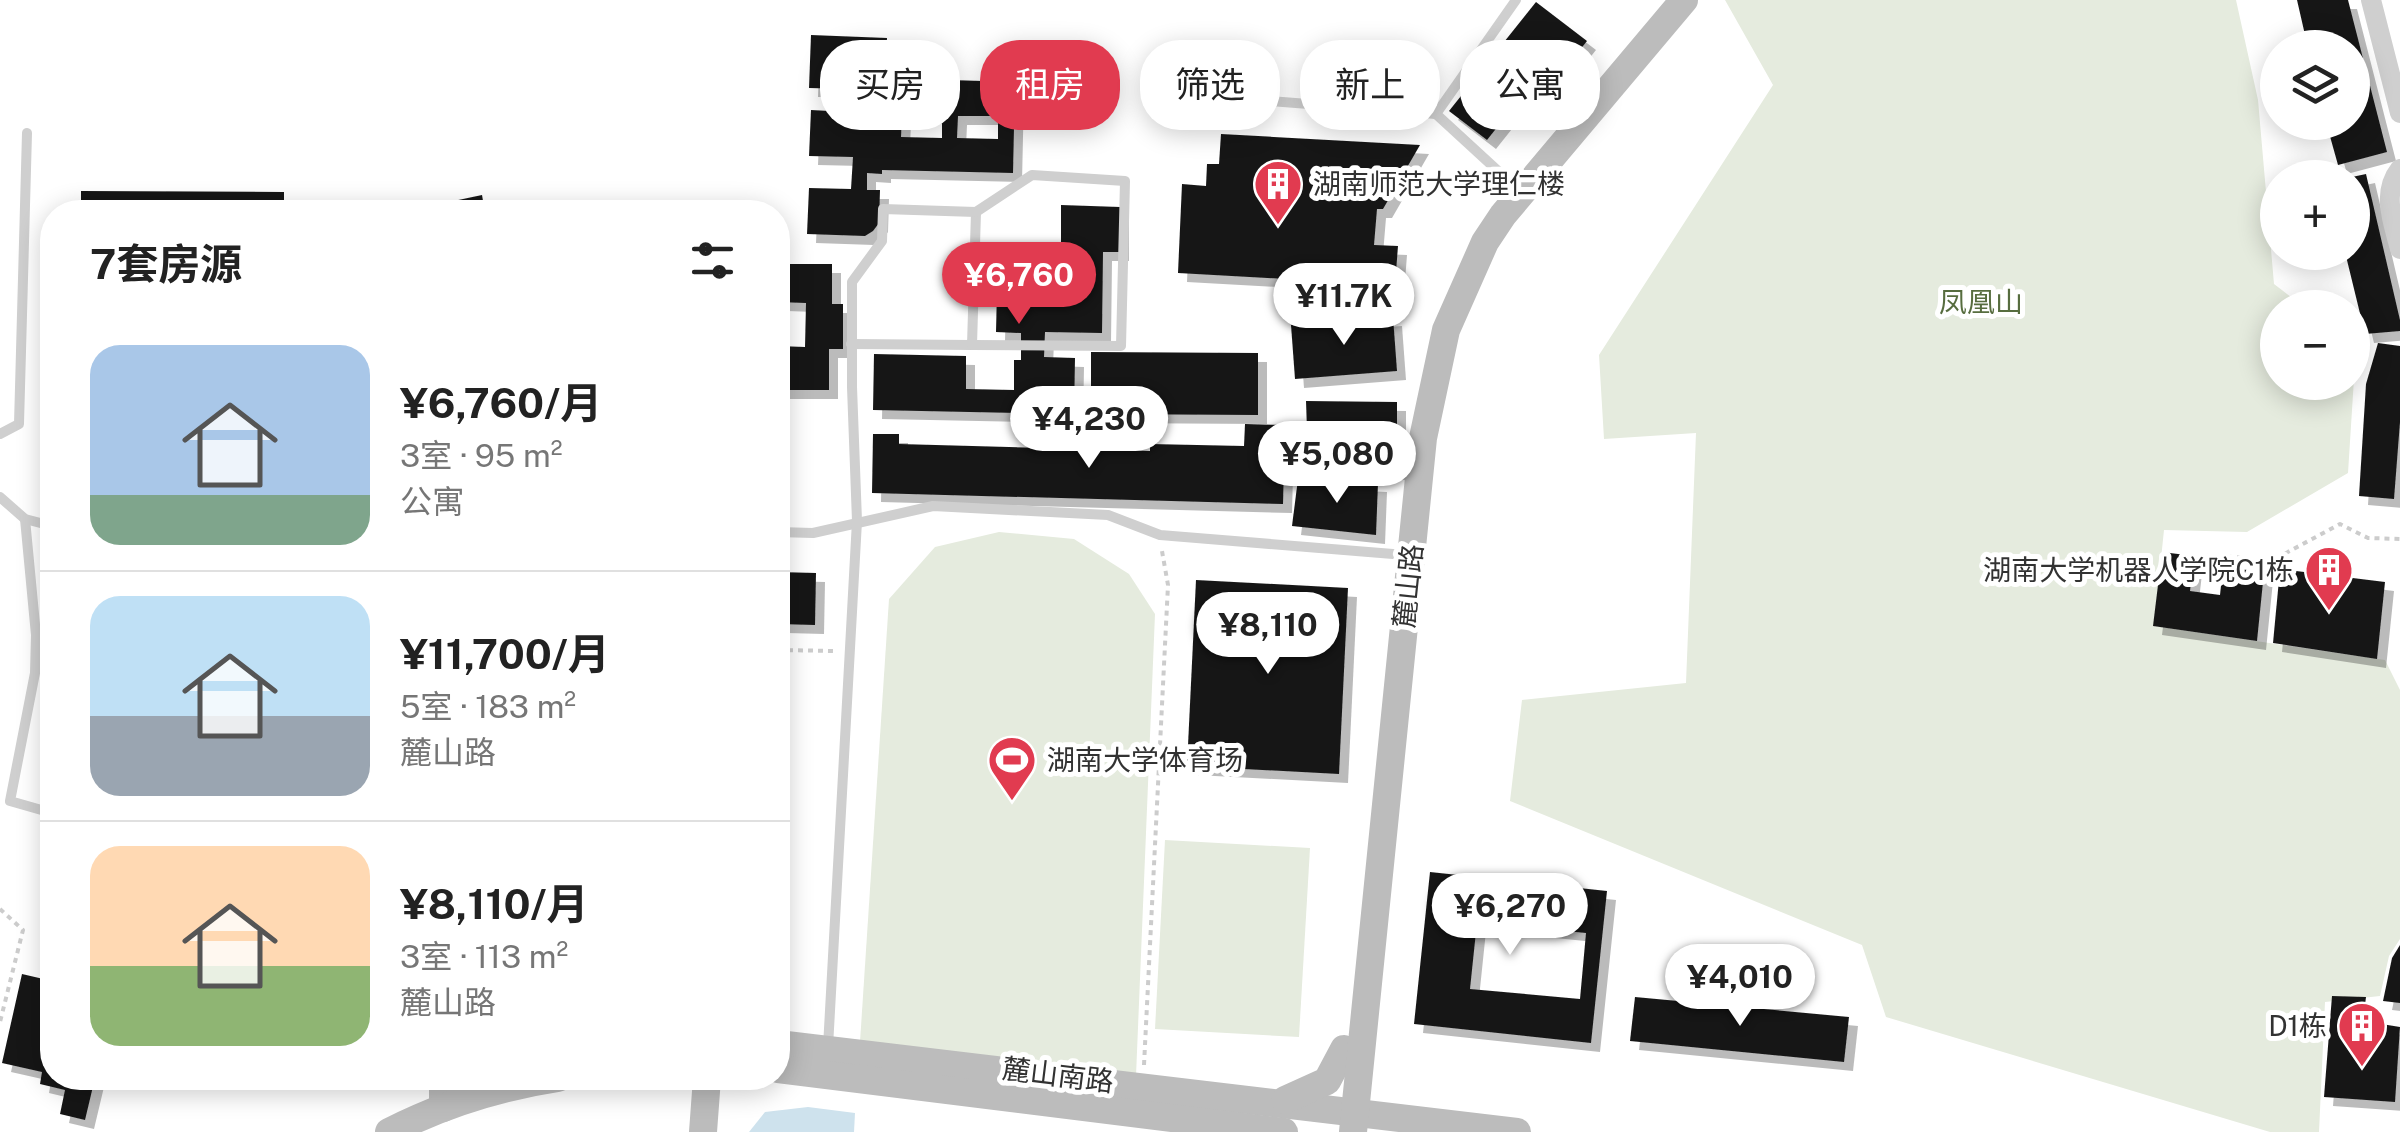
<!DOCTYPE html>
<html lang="zh">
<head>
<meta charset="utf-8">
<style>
  :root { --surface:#fff; --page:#f6f6f6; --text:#222; --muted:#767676; --line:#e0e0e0; --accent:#e13b50 }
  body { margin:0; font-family:"Public Sans","Noto Sans SC",sans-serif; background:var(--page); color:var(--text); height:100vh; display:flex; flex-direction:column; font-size:38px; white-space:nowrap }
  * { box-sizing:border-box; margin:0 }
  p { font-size:32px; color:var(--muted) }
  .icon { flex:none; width:55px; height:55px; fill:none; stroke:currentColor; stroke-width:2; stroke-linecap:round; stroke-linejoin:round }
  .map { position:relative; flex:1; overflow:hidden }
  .details { position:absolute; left:40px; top:200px; width:750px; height:890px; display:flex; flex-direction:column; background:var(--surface); border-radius:40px; box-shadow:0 5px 25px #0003 }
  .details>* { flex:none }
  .banner { position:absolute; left:820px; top:40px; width:950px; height:90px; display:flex; gap:20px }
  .fabs { position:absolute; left:2260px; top:30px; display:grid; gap:20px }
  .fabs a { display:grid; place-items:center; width:110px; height:110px; border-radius:50%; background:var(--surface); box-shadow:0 5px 25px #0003; font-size:50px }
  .price { position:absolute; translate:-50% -85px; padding:0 22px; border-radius:35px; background:#fff; color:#222; font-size:32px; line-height:65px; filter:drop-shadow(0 2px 5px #0008) }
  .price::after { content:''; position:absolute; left:50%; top:60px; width:30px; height:22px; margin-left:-15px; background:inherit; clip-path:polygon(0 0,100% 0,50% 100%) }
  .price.on { background:var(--accent); color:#fff }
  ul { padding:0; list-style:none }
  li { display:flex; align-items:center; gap:30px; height:250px; padding:0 50px }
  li+li { border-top:2px solid var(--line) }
  li span { display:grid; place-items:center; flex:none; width:280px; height:200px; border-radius:30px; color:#555 }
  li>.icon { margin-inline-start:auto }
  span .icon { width:120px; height:120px; fill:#fffc; stroke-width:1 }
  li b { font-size:42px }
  h2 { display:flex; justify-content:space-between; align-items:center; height:120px; padding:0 50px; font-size:42px }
  .chip { padding:0 35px; border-radius:40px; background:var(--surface); box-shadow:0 5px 25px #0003; font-size:35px; line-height:90px }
  .chip.on { background:var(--accent); color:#fff }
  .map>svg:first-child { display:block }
  .green { fill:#e5ebde }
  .water { fill:#cee2ed }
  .building { fill:#191919; fill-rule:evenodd; filter:url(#shadow) }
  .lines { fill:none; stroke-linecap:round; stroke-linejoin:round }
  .path { stroke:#ccc; stroke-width:4; stroke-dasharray:5 5; stroke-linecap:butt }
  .lane { stroke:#cfcfcf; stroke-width:10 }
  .street { stroke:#cfcfcf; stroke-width:20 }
  .secondary { stroke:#bcbcbc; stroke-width:28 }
  .labels { text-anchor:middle; stroke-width:10; stroke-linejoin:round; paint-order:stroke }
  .poi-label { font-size:28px; fill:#323232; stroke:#fff; text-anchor:start }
  .park-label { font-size:28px; fill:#576d3f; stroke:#fff }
  .street-label { font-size:28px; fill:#323232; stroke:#fff }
</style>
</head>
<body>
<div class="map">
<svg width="2400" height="1132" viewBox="0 0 2400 1132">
  <defs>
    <filter id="shadow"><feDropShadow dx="9" dy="9" stdDeviation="0" flood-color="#0004"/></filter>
  </defs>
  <rect width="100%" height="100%" fill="#fff"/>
  <g class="green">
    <path d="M1725,0H2236L2258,100L2274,284L2304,307L2278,308V382H2352L2353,344L2356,347L2348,473L2247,532L2164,530L2154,626L2385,660L2400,690V939L2389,956L2380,996L2325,1002L2319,1132H2270L1886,1017L1862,945L1510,801L1522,700L1686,683L1696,433L1604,439L1599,355L1773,85Z"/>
    <path d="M999,532L1074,539L1129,574L1155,614L1136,1076L860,1042L889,599L935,547Z"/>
    <path d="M1165,840L1310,848L1299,1037L1155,1029Z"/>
  </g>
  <path class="water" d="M808,1107L855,1113L854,1132H749L765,1112Z"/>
  <g class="building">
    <path d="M2297,0H2348L2387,152L2338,165L2326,122H2352V48H2308Z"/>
    <path d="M1536,2L1587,41L1555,81L1542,71L1487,140L1449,111Z"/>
    <path d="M811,35L887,38L885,78L1015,82L1013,173L882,170V174L867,173V190H880L879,223L873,231L865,236L807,234L809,188L851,189L853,157L809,156L811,110L849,112L850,89L809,88ZM902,115H942V138L901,137ZM958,116H998V139L957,138Z"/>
    <path d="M1221,134L1420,145L1383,209H1377L1374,245L1398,246L1395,285L1178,273L1182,184L1206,186L1207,164H1219Z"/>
    <path d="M2366,174L2400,320V331L2365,334L2345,252H2352V177Z"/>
    <path d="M81,191L284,192V212H81Z"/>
    <path d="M482,195L485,212H406V211Z"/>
    <path d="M1061,205L1120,207V252H1103L1102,333L1045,332L1044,357L1075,358L1074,414L873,410L874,354L966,356V389L1014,390V360H1021V333L996,332L998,246L1061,247Z"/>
    <path d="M778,264H832V304H843V349H829V390H778V346L805,347L806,303L778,302Z"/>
    <path d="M1393,317L1397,371L1295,379L1291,325Z"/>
    <path d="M2378,343L2400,346V422L2394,499L2359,496L2366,384Z"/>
    <path d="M1091,352L1258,353V415L1091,414Z"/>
    <path d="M1306,401L1397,402V471L1308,459Z"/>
    <path d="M1245,424L1285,425L1283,504L872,493L873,434H899V444L1150,451V444L1244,446Z"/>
    <path d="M1298,479L1378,483L1376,535L1292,526Z"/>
    <path d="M2162,552L2194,556L2190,591L2220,595L2223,567L2264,572L2257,641L2153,626Z"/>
    <path d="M2280,569L2385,582L2377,659L2273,643Z"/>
    <path d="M778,572L816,573L815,625L778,624Z"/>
    <path d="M1196,580L1348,588L1339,774L1187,766Z"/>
    <path d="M1430,872L1607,891L1591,1043L1414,1024ZM1477,922L1586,933L1580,999L1470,989Z"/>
    <path d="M2400,945V1003L2383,1001L2392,958Z"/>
    <path d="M22,974L52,981V1078H95L85,1120L60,1114L65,1090L40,1084L42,1072L2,1063Z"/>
    <path d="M2332,996L2366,997L2363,1021L2400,1027L2395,1102L2324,1097Z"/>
    <path d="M1635,997L1849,1017L1844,1062L1630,1041Z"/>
  </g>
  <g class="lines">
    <g class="path">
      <path d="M2207,555L2273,560L2340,524L2368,538L2400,539"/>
      <path d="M778,650L835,651"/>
      <path d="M0,909L23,930L0,1022"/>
      <path d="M1144,1065L1168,585L1162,551"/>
    </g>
    <g class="lane">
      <path d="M1243,99L1436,114"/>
      <path d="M1510,182L1436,114L1516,0"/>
      <path d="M851,344L972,345L976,212"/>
      <path d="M0,434L19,424L27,133"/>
      <path d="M0,497L25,519L52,526"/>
      <path d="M25,519L36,635L35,673L10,801L52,813"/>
      <path d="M778,532L813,533L933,506L1108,515L1160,535L1393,554"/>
      <path d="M778,907L783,908"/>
      <path d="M828,1047L857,521L852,387V282L882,241L883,209L976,212L1032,175L1125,181L1121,346L972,345"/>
    </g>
    <g class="street">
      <path d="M2371,0L2400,113"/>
      <path d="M2400,169C2381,193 2393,222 2400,249"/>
    </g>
    <g class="secondary">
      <path d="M778,1044L1517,1132"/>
      <path d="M778,1069L1284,1132"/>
      <path d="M443,1078V1108"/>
      <path d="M1285,1100L1327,1081L1344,1049"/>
      <path d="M389,1132C442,1105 499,1087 558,1078"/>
      <path d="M703,1132L707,1078"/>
      <path d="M1353,1132L1423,438L1446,330L1485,242L1503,215L1684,0"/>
    </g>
  </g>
  <defs>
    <g id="building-pin" transform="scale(2.5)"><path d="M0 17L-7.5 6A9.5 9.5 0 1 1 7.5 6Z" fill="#e13b50" stroke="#fff"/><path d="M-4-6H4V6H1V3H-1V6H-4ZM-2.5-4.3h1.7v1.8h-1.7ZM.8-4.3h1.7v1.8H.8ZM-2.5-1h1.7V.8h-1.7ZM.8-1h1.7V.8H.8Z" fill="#fff"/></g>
    <g id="stadium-pin" transform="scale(2.5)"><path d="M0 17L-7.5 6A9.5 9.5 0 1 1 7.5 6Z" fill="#e13b50" stroke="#fff"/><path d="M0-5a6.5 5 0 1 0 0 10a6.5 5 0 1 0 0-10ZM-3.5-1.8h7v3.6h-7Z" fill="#fff"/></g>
  </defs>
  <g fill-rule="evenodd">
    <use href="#building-pin" x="1278" y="184"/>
    <use href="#building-pin" x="2329" y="570"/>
    <use href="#stadium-pin" x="1012" y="760"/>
    <use href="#building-pin" x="2362" y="1026"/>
  </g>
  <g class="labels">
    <g class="poi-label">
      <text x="1313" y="194">湖南师范大学理仁楼</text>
      <text x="2294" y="580" text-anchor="end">湖南大学机器人学院C1栋</text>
      <text x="1047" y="770">湖南大学体育场</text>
      <text x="2327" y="1036" text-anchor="end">D1栋</text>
    </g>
    <g class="park-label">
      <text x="1981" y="312">凤凰山</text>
    </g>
    <g class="street-label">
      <text transform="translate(1408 586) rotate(-84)" y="10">麓山路</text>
      <text transform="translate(1058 1075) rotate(7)" y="10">麓山南路</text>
    </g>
  </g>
</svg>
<div class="fabs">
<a><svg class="icon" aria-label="layers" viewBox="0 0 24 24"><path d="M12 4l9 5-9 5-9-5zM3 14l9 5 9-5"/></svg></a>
<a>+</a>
<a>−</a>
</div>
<b class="price on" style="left:1019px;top:327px">¥6,760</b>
<b class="price" style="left:1344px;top:348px">¥11.7K</b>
<b class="price" style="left:1089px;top:471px">¥4,230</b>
<b class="price" style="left:1337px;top:506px">¥5,080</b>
<b class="price" style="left:1268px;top:677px">¥8,110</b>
<b class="price" style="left:1510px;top:958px">¥6,270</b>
<b class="price" style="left:1740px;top:1029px">¥4,010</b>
<div class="banner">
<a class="chip">买房</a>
<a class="chip on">租房</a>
<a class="chip">筛选</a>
<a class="chip">新上</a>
<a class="chip">公寓</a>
</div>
<section class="details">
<h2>7套房源<svg class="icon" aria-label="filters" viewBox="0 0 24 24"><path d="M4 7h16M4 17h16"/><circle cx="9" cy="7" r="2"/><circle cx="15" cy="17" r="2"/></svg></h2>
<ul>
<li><span style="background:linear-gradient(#a9c7e8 75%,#7fa58c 0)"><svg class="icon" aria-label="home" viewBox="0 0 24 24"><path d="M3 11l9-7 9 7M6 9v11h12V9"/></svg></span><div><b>¥6,760/月</b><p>3室 · 95 m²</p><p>公寓</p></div></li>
<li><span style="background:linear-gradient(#bfe0f5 60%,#9aa5b1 0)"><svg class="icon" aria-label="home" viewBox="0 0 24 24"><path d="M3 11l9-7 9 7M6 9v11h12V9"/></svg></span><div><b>¥11,700/月</b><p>5室 · 183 m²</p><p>麓山路</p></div></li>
<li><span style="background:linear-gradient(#ffd9b3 60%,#8fb573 0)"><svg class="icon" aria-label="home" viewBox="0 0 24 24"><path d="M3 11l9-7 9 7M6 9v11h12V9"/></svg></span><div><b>¥8,110/月</b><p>3室 · 113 m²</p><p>麓山路</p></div></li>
</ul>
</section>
</div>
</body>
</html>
